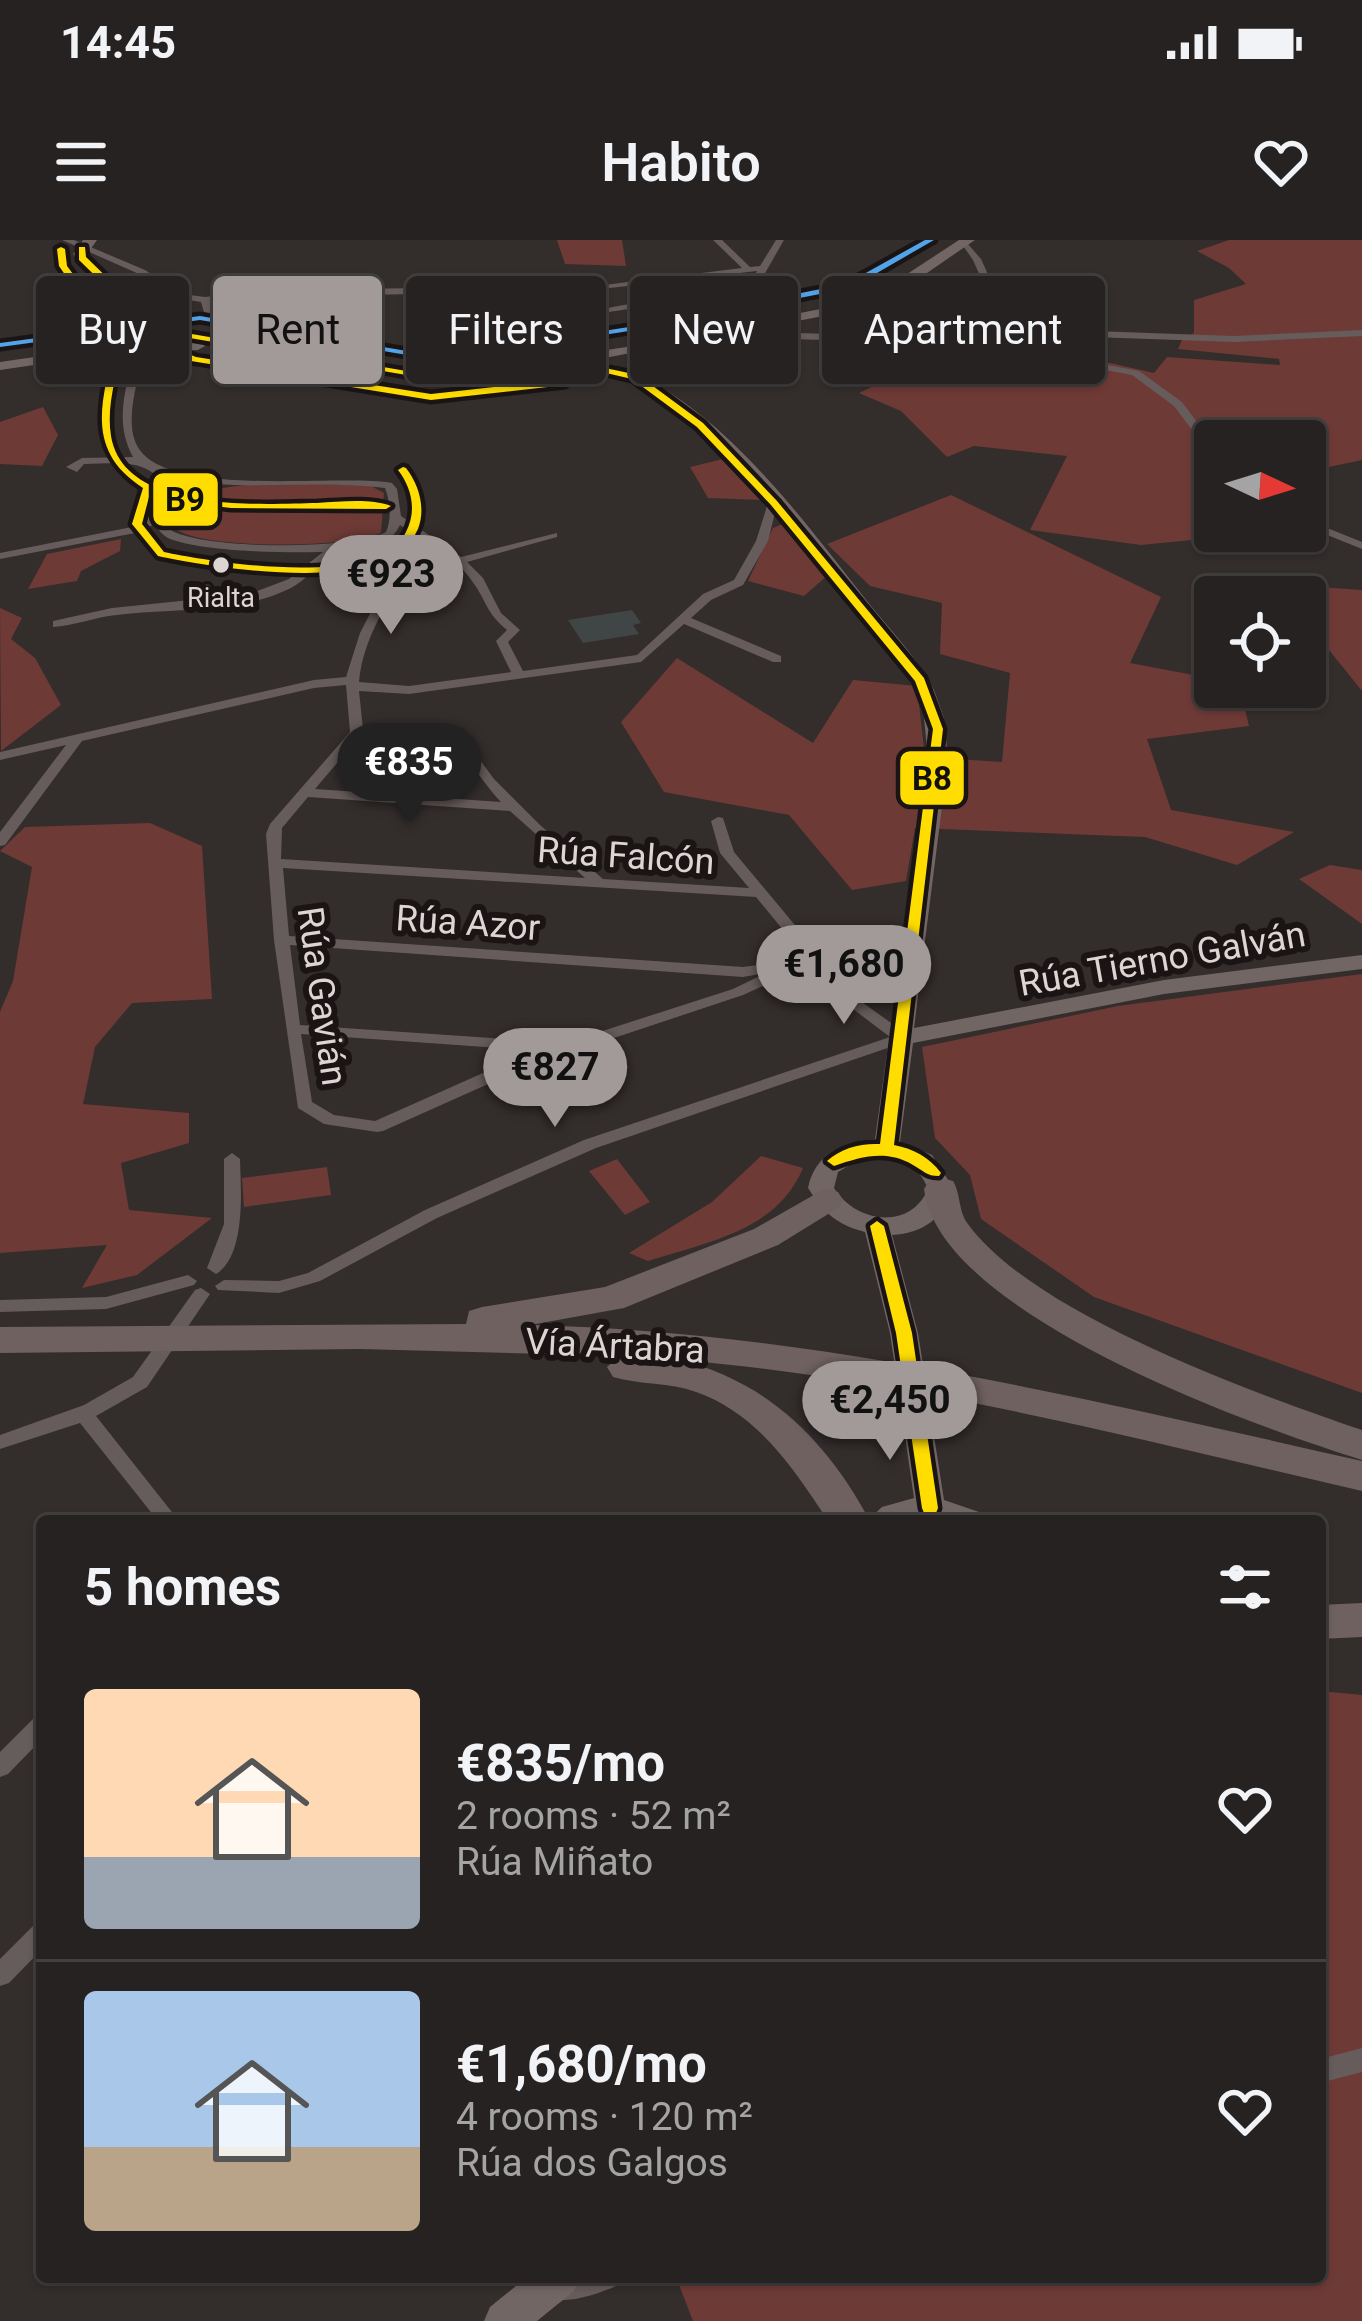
<!DOCTYPE html>
<html lang="en">
<head>
<meta charset="utf-8">
<style>
  :root { --surface:#262221; --page:#2e2a2a; --text:#f1f3f6; --muted:#a4a4a5; --line:#423f3f; --accent:#a29a99 }
  body { margin:0; font-family:Roboto,sans-serif; background:var(--page); color:var(--text); height:100vh; display:flex; flex-direction:column; font-size:45px; white-space:nowrap }
  * { box-sizing:border-box; margin:0 }
  p { font-size:39px; color:var(--muted) }
  .icon { flex:none; width:66px; height:66px; fill:none; stroke:currentColor; stroke-width:2; stroke-linecap:round; stroke-linejoin:round }
  .map { position:relative; flex:1; overflow:hidden }
  .drawer { position:absolute; left:36px; top:1275px; width:1290px; height:768px; display:flex; flex-direction:column; background:var(--surface); border-radius:12px; box-shadow:0 3px 9px #0004,0 0 0 3px var(--line) }
  .drawer>* { flex:none }
  .guide { position:absolute; left:36px; top:36px; width:1290px; height:108px; display:flex; gap:24px }
  .needle { width:78px; rotate:94deg }
  .fabs { position:absolute; left:1194px; top:180px; display:grid; gap:24px }
  .fabs a { display:grid; place-items:center; width:132px; height:132px; border-radius:12px; background:var(--surface); box-shadow:0 3px 9px #0004,0 0 0 3px var(--line); font-size:60px }
  .price { position:absolute; translate:-50% -102px; padding:0 27px; border-radius:42px; background:var(--accent); color:#111; font-size:39px; line-height:78px; filter:drop-shadow(0 3px 6px #0008) }
  .price::after { content:''; position:absolute; left:50%; top:72px; width:36px; height:27px; margin-left:-18px; background:inherit; clip-path:polygon(0 0,100% 0,50% 100%) }
  .price.active { background:#222; color:#fff }
  ul { padding:0; list-style:none }
  li { display:flex; align-items:center; gap:36px; height:300px; padding:0 48px }
  li+li { border-top:3px solid var(--line) }
  li span { display:grid; place-items:center; flex:none; width:336px; height:240px; border-radius:12px; color:#555 }
  li>.icon { margin-inline-start:auto }
  span .icon { width:144px; height:144px; fill:#fffc; stroke-width:1 }
  li b { font-size:51px }
  h2 { display:flex; justify-content:space-between; align-items:center; height:144px; padding:0 48px; font-size:51px }
  .chip { padding:0 42px; border-radius:12px; background:var(--surface); box-shadow:0 3px 9px #0004,0 0 0 3px var(--line); font-size:42px; line-height:108px }
  .chip.active { background:var(--accent); color:#111 }
  .status { display:flex; justify-content:space-between; align-items:center; height:84px; padding:0 60px; background:var(--surface); direction:ltr }
  .status svg { height:33px; fill:currentColor }
  header { display:flex; justify-content:space-between; align-items:center; height:156px; padding:0 48px; background:var(--surface); font-size:54px; font-weight:600 }
  .map>svg:first-child { display:block }
  .green { fill:#6e3a36 }
  .building { fill:#404646 }
  .lines { fill:none; stroke-linecap:round; stroke-linejoin:round }
  .street { fill:#665c5b; fill-rule:evenodd }
  .secondary { fill:#726665; fill-rule:evenodd }
  .highway { fill:#6e615f; fill-rule:evenodd }
  .bus-1-casing { stroke:#1a1514; stroke-width:9 }
  .bus-2-casing { stroke:#1a1514; stroke-width:9 }
  .bus-3-casing { stroke:#1a1514; stroke-width:9 }
  .bus-1 { fill:#fd0; fill-rule:evenodd }
  .bus-2 { fill:#fd0; fill-rule:evenodd }
  .bus-3 { fill:#53a3e8; fill-rule:evenodd }
  .bus-dot { fill:#ddd5d4; stroke:#1a1514; stroke-width:4.5 }
  .labels { text-anchor:middle; stroke-width:12; stroke-linejoin:round; paint-order:stroke }
  .far-bus-label { font-size:27px; fill:#ddd5d4; stroke:#1a1514 }
  .street-label { font-size:36px; fill:#ddd5d4; stroke:#1a1514 }
  .line-badge { stroke:#1a1514; stroke-width:4.5 }
  .pale-badge-label { font-size:33px; text-anchor:middle; font-weight:bold; fill:#111 }
</style>
</head>
<body>
<div class="status"><b>14:45</b><svg viewBox="0 0 49 12"><path d="M0 12V9h3v3zM5 12V6h3v6zM10 12V3h3v9zM15 12V0h3v12zM26 1h20v11H26zM47 4h2v5h-2z"/></svg></div>
<header><svg class="icon" aria-label="menu" viewBox="0 0 24 24"><path d="M4 6h16M4 12h16M4 18h16"/></svg>Habito<svg class="icon" aria-label="heart" viewBox="0 0 24 24"><path d="M12 20l-8-8c-3-5 5-10 8-4 3-6 11-1 8 4z"/></svg></header>
<div class="map">
<svg width="1362" height="2081" viewBox="0 0 1362 2081">
  <rect width="100%" height="100%" fill="#332d2c"/>
  <g class="green">
    <path d="M557,0H622L626,26L565,24Z"/>
    <path d="M1229,0H1362V220L1305,232V201H1215V254L1199,259L1215,291L1223,297L1141,305L1030,290L1067,216L974,206L947,217L901,171L859,153L922,123L956,133L1002,110L1097,120L1154,133L1167,117L1280,125L1279,119L1178,109L1182,100L1194,93V60L1246,44L1229,28L1197,11Z"/>
    <path d="M43,167L58,195L42,226L0,224V182Z"/>
    <path d="M727,218L763,260L708,258L690,227Z"/>
    <path d="M369,245L384,253L381,293C353,308 201,310 176,289C170,284 171,280 170,272C206,232 317,246 369,245Z"/>
    <path d="M951,255L1161,357L1130,423L1215,439V447H1240L1249,486L1147,499L1171,570L1294,592L1237,625L1145,597L915,588L906,641L852,650L789,575L664,552L621,482L677,418L813,503L853,440L917,446L925,517L1002,522L1010,433L940,414L942,363L870,346L827,304Z"/>
    <path d="M785,283L828,335L804,356L748,341L773,288Z"/>
    <path d="M121,299L120,311L81,331L77,341L28,349L47,314Z"/>
    <path d="M1276,344L1362,350V451L1317,395L1305,390V357H1273Z"/>
    <path d="M0,368L22,378L11,399L35,418L61,465L1,511Z"/>
    <path d="M150,583L202,606L212,759L132,763L95,807L83,864L189,873V903L121,923L129,970L212,978L137,1035L82,1048L107,1005L0,1013V772L13,741L32,627L0,611L25,587Z"/>
    <path d="M1330,625L1362,630V684L1299,639Z"/>
    <path d="M1362,734V1153L1094,1057L981,979L970,935L935,898L922,807L1118,766Z"/>
    <path d="M761,916L803,928C777,991 707,1002 648,1021L629,1013L712,962Z"/>
    <path d="M617,919L650,962L625,975L589,931Z"/>
    <path d="M327,927L331,955L244,967L242,938Z"/>
    <path d="M1320,1451L1362,1455V2081H693L676,2037H1320Z"/>
  </g>
  <path class="building" d="M632,370L641,383L633,385L639,394L583,403L568,380Z"/>
  <g class="lines">
    <g class="street">
      <path d="M62,0H74L145,30L182,54L205,57L249,51L416,48L421,51L416,54L249,57L210,62L216,78L236,103L231,106L206,79L201,62L176,58L139,34Z"/>
      <path d="M713,0H722L750,27L760,26L776,0H784L756,49L757,67L730,86L727,91L973,98L1036,89L1234,96L1362,90V96L1234,102L1036,95L973,104L721,97L716,94L721,85L656,65L602,73L597,70L656,59L725,81L747,66L746,49L757,31L601,49L596,46L742,28Z"/>
      <path d="M961,3H967L981,19L991,41C1017,54 1057,50 1056,87H1050C1040,49 1014,60 984,45L973,20Z"/>
      <path d="M993,103L1139,131L1182,162L1215,206V216L1211,215L1174,166L1132,135L990,108L988,106Z"/>
      <path d="M140,105L145,108C140,135 125,174 135,201C156,261 336,233 392,243L397,249L401,276L461,317L557,293V297L467,322L483,338L501,373L520,390L508,402L523,431L637,415L703,354L734,340L756,301L768,263L778,261L768,301L743,345L711,360L691,378L781,416V422H773L684,384L641,422L409,454L359,451L363,489L450,495L466,501L494,539L540,585L603,639L749,648L720,613L711,581L718,577L723,578L734,612L824,720L871,741L909,739L917,744L909,749L869,751L803,722L783,726L780,730L792,741L859,760L908,795L910,798L908,801L596,908L437,978L320,1041L279,1053L218,1050L215,1046L224,1040L279,1041L308,1033L425,970L584,900L890,797L849,766L782,747L774,741L743,755L524,828L383,891L377,892L324,884L298,868L274,700L266,594L270,584L350,492L346,445L314,448L82,501L5,605L0,606V592L66,505L0,520V512L314,440L346,437L360,393L407,302L417,304C398,350 363,392 359,442L409,446L511,432L496,401L507,390C485,372 487,361 472,341C456,317 423,301 400,285C387,313 357,301 335,313C319,322 308,339 291,348C239,374 174,368 117,375C95,377 73,386 53,387V381L112,368L249,354L289,339L323,312C286,313 200,312 168,298C161,294 160,291 155,284L135,293L0,319V313L132,287C152,278 159,266 168,247C143,217 121,224 84,224L77,232L66,227L82,218L133,217C113,181 127,146 135,108ZM173,239C243,252 314,239 385,248C390,261 392,278 386,292C349,310 216,309 177,293C169,290 169,288 164,281L179,247ZM360,496L447,503C469,515 483,544 501,562L315,549ZM308,557L510,571L585,638L281,619L282,588ZM283,628L756,657L802,713L776,719L774,723L743,727L289,696ZM290,705L743,737L766,733L733,749L559,805L552,802L300,785ZM301,794L541,811L512,820L375,881L334,875L312,862Z"/>
      <path d="M1305,279L1362,302V309L1305,286Z"/>
      <path d="M232,913L240,919C241,951 246,1016 216,1034L207,1028L224,984V919Z"/>
      <path d="M188,1035L197,1041L194,1045L106,1069L0,1072V1060L106,1057Z"/>
      <path d="M201,1048L210,1054L147,1147L96,1176L179,1281H158L80,1183L0,1209V1195L84,1165L133,1137L195,1050Z"/>
      <path d="M42,1476V1499L8,1534L0,1537V1512L34,1478Z"/>
      <path d="M42,1682V1709L9,1743L0,1746V1719L34,1685Z"/>
      <path d="M1362,1808V1832L1320,1843V1819Z"/>
      <path d="M551,2037H620L616,2046C598,2054 566,2065 547,2058L544,2048Z"/>
    </g>
    <g class="secondary">
      <path d="M83,0H97L87,14L128,57L182,90L393,128L468,131L633,106L851,63L898,40L959,0H975L908,46L860,69L594,120C706,144 799,275 867,361C889,389 918,418 934,450L944,478L948,519L914,788L1164,740L1362,715V729L1164,754L913,803L900,902L932,915L954,949C942,978 925,993 892,995L918,1093L944,1260L982,1273L986,1281H867L882,1267L914,1258L890,1093L865,992C837,985 823,972 808,948C815,914 843,901 875,899L928,519L924,478L911,441L741,233L663,161L625,138L579,123L468,139L393,136L201,102L205,106L198,110L110,114L0,130V122L110,106L197,102C146,93 102,57 73,14ZM865,916C892,914 918,921 928,949C910,991 856,983 834,948L838,932Z"/>
      <path d="M527,2037H580L574,2051L537,2081H484L490,2067Z"/>
    </g>
    <g class="highway">
      <path d="M941,938L953,941C961,954 958,971 968,984C1033,1074 1256,1154 1362,1190V1220C1253,1186 939,1074 924,949L929,941Z"/>
      <path d="M826,948L838,952L843,960L838,968L778,1005L624,1068L530,1085C813,1092 1087,1159 1362,1221V1251C1137,1199 911,1139 679,1120C768,1141 828,1202 870,1281H828C794,1229 757,1173 696,1152C669,1142 640,1145 613,1137L607,1127L619,1116L360,1109L0,1113V1087L466,1084L469,1071L482,1067L605,1047L754,989Z"/>
      <path d="M1362,1363V1397L1320,1399V1365Z"/>
    </g>
    <g class="bus-1-casing">
      <g id="bus-1">
        <path d="M79,7H85L86,17L129,59L180,92L418,133H468L563,119L638,135L703,183L777,261L924,438L943,489L894,905C914,909 929,917 941,933L939,936C926,936 924,931 913,925C886,909 861,917 834,926L827,921C841,908 861,903 880,904L933,489L915,441L771,265L697,187L632,139L563,123L468,137H418L178,96L123,63L79,20Z"/>
        <path d="M877,981L884,986L912,1093L938,1268L936,1273L930,1274L924,1273L922,1268L896,1093L870,986Z"/>
      </g>
    </g>
    <g class="bus-2-casing">
      <g id="bus-2">
        <path d="M61,7L65,9L67,26L76,38L143,96L196,117L431,154L565,139L569,142L565,145L431,160L191,121L137,100L70,42L59,26L57,9Z"/>
        <path d="M119,102L123,104C117,134 106,165 111,196C124,274 259,264 317,263C340,262 369,258 391,266L386,269L231,268L190,263L150,253L142,284L164,312C216,323 378,349 406,292C417,271 412,248 398,230L403,227L406,228C419,245 426,268 418,289C415,294 413,301 409,305C371,352 211,328 158,316L132,284L143,248C84,210 102,161 115,104Z"/>
      </g>
    </g>
    <g class="bus-3-casing">
      <path id="bus-3" d="M925,0H934L851,48L629,91L467,116L407,115L200,80L0,107V103L200,76L407,111L467,112L629,87L846,44Z"/>
    </g>
    <use href="#bus-1" class="bus-1"/>
    <use href="#bus-2" class="bus-2"/>
    <use href="#bus-3" class="bus-3"/>
  </g>
  <circle class="bus-dot" cx="221" cy="325" r="10"/>
  <g class="labels">
    <g class="far-bus-label">
      <text x="221" y="367">Rialta</text>
    </g>
    <g class="street-label">
      <text transform="translate(626 615) rotate(4)" y="13">Rúa Falcón</text>
      <text transform="translate(468 682) rotate(4)" y="13">Rúa Azor</text>
      <text transform="translate(1162 718) rotate(-10)" y="13">Rúa Tierno Galván</text>
      <text transform="translate(323 756) rotate(82)" y="13">Rúa Gavián</text>
      <text transform="translate(615 1105) rotate(3)" y="13">Vía Ártabra</text>
    </g>
  </g>
  <g class="line-badge">
    <rect x="151" y="231" width="69" height="57" rx="12" fill="#fd0"/>
    <rect x="898" y="509" width="68" height="58" rx="12" fill="#fd0"/>
  </g>
  <g class="pale-badge-label">
    <text x="185" y="271">B9</text>
    <text x="932" y="550">B8</text>
  </g>
</svg>
<div class="fabs">
<a><svg class="needle" viewBox="-14 -14 28 28"><path d="M0-13l5 13h-10z" fill="#e53935"/><path d="M0 13l5-13h-10z" fill="#a4a4a5"/></svg></a>
<a><svg class="icon" aria-label="locate" viewBox="0 0 24 24"><circle cx="12" cy="12" r="6"/><path d="M12 2v4M12 18v4M2 12h4M18 12h4"/></svg></a>
</div>
<b class="price" style="left:391px;top:397px">€923</b>
<b class="price active" style="left:409px;top:585px">€835</b>
<b class="price" style="left:844px;top:787px">€1,680</b>
<b class="price" style="left:555px;top:890px">€827</b>
<b class="price" style="left:890px;top:1223px">€2,450</b>
<div class="guide">
<a class="chip">Buy</a>
<a class="chip active">Rent</a>
<a class="chip">Filters</a>
<a class="chip">New</a>
<a class="chip">Apartment</a>
</div>
<section class="drawer">
<h2>5 homes<svg class="icon" aria-label="filters" viewBox="0 0 24 24"><path d="M4 7h16M4 17h16"/><circle cx="9" cy="7" r="2"/><circle cx="15" cy="17" r="2"/></svg></h2>
<ul>
<li><span style="background:linear-gradient(#ffd9b3 70%,#9aa5b1 0)"><svg class="icon" aria-label="home" viewBox="0 0 24 24"><path d="M3 11l9-7 9 7M6 9v11h12V9"/></svg></span><div><b>€835/mo</b><p>2 rooms · 52 m²</p><p>Rúa Miñato</p></div><svg class="icon" aria-label="heart" viewBox="0 0 24 24"><path d="M12 20l-8-8c-3-5 5-10 8-4 3-6 11-1 8 4z"/></svg></li>
<li><span style="background:linear-gradient(#a9c7e8 65%,#b9a48a 0)"><svg class="icon" aria-label="home" viewBox="0 0 24 24"><path d="M3 11l9-7 9 7M6 9v11h12V9"/></svg></span><div><b>€1,680/mo</b><p>4 rooms · 120 m²</p><p>Rúa dos Galgos</p></div><svg class="icon" aria-label="heart" viewBox="0 0 24 24"><path d="M12 20l-8-8c-3-5 5-10 8-4 3-6 11-1 8 4z"/></svg></li>
</ul>
</section>
</div>
</body>
</html>
